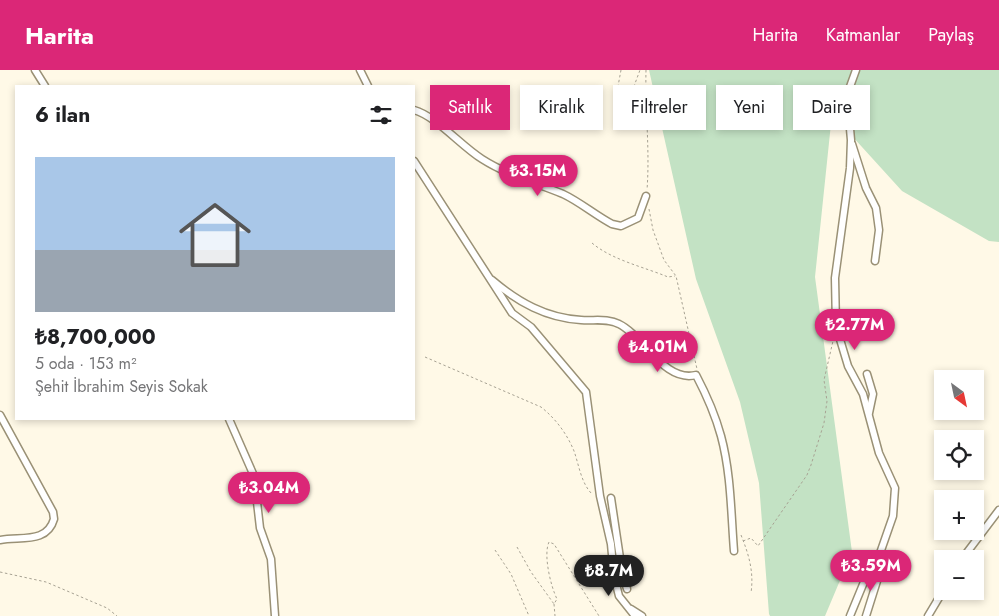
<!DOCTYPE html>
<html lang="tr">
<head>
<meta charset="utf-8">
<style>
  :root { --surface:#fff; --page:#f2f2f2; --text:#202124; --muted:#757577; --accent:#db2777 }
  body { margin:0; font-family:Jost,sans-serif; background:var(--page); color:var(--text); height:100vh; display:flex; flex-direction:column; font-size:19px; white-space:nowrap }
  * { box-sizing:border-box; margin:0 }
  p { font-size:16px; color:var(--muted) }
  .icon { flex:none; width:28px; height:28px; fill:none; stroke:currentColor; stroke-width:2; stroke-linecap:round; stroke-linejoin:round }
  .map { position:relative; flex:1; overflow:hidden }
  .side { position:absolute; left:15px; top:15px; width:400px; height:335px; display:flex; flex-direction:column; background:var(--surface); border-radius:0px; box-shadow:0 2px 8px #0003 }
  .side>* { flex:none }
  .banner { position:absolute; left:430px; top:15px; width:475px; height:45px; display:flex; gap:10px }
  .needle { width:32px; rotate:147deg }
  .buttons { position:absolute; left:934px; top:300px; display:grid; gap:10px }
  .buttons a { display:grid; place-items:center; width:50px; height:50px; border-radius:0px; background:var(--surface); box-shadow:0 2px 8px #0003; font-size:25px }
  .price { position:absolute; translate:-50% -42px; padding:0 11px; border-radius:18px; background:var(--accent); color:#fff; font-size:16px; line-height:32px; filter:drop-shadow(0 1px 2px #0008) }
  .price::after { content:''; position:absolute; left:50%; top:30px; width:15px; height:11px; margin-left:-8px; background:inherit; clip-path:polygon(0 0,100% 0,50% 100%) }
  .price.selected { background:#222; color:#fff }
  ul { padding:0; list-style:none }
  li { display:grid; align-content:center; gap:10px; height:265px; padding:0 20px }
  li span { display:grid; place-items:center; height:155px; border-radius:0px; color:#555 }
  li>.icon { margin-inline-start:auto }
  span .icon { width:90px; height:90px; fill:#fffc; stroke-width:1 }
  li b { font-size:21px }
  h2 { display:flex; justify-content:space-between; align-items:center; height:60px; padding:0 20px; font-size:21px }
  .pill { padding:0 18px; border-radius:0px; background:var(--surface); box-shadow:0 2px 8px #0003; font-size:18px; line-height:45px }
  .pill.selected { background:var(--accent); color:#fff }
  header { display:flex; align-items:center; gap:30px; box-sizing:border-box; height:70px; padding:0 25px; background:var(--accent); color:#fff }
  header strong { font-size:24px }
  nav { display:flex; gap:28px; margin-inline-start:auto; font-size:18px }
  .map>svg:first-child { display:block }
  .green { fill:#c3e2c4 }
  .lines { fill:none; stroke-linecap:round; stroke-linejoin:round }
  .minor-casing { stroke:#9a9176; stroke-width:9 }
  .path { stroke:#a7a293; stroke-width:1; stroke-dasharray:2.5 2.5; stroke-linecap:butt }
  .minor { stroke:#fff; stroke-width:6 }
</style>
</head>
<body>
<header>
<strong>Harita</strong>
<nav><a>Harita</a><a>Katmanlar</a><a>Paylaş</a></nav>
</header>
<div class="map">
<svg width="999" height="546" viewBox="0 0 999 546">
  <rect width="100%" height="100%" fill="#fff9e7"/>
  <path class="green" d="M649,0H999V172L989,171L902,121L832,44L815,207L852,482L825,546H770L769,544L759,413L740,332L696,209Z"/>
  <g class="lines">
    <g class="minor-casing">
      <g id="minor">
        <path d="M35,0L45,16"/>
        <path d="M360,0L368,16"/>
        <path d="M856,0L847,25L851,70L850,98L835,208L836,256L848,296L863,324L879,383L895,418L893,446L878,489L877,511L866,546"/>
        <path d="M414,40C436,46 461,76 482,89C507,105 536,113 563,124C580,132 595,145 612,154L621,156L638,148L646,126"/>
        <path d="M852,74L866,118L876,138L879,160L875,191"/>
        <path d="M414,91L512,243L531,257L586,322L600,426L611,474L614,506L619,526L635,546"/>
        <path d="M492,210C518,232 546,248 581,250C594,251 608,248 619,254C644,266 664,313 696,305C706,324 715,344 721,366C731,403 731,443 734,481"/>
        <path d="M867,304L873,324L869,343"/>
        <path d="M0,345L53,442L54,449C47,474 20,466 0,470"/>
        <path d="M229,349L254,406L260,458L271,489L275,546"/>
        <path d="M611,428L620,488V492L614,495"/>
        <path d="M962,489L999,440"/>
        <path d="M615,495H619L621,498L627,519"/>
        <path d="M631,539L642,546"/>
        <path d="M850,546L871,495L878,489"/>
        <path d="M928,546L943,521"/>
      </g>
    </g>
    <g class="path">
      <path d="M621,0L614,38L616,46H623L640,0"/>
      <path d="M646,0C645,40 650,80 647,120"/>
      <path d="M649,139L653,160L664,190L676,206L697,299"/>
      <path d="M592,173C612,190 644,197 668,207L675,206"/>
      <path d="M425,287L541,337C556,349 567,364 574,381C579,395 581,413 592,424"/>
      <path d="M741,465C749,485 754,502 751,523"/>
      <path d="M743,471L751,468L758,476L807,405L811,395L824,353L827,331L824,310L833,271"/>
      <path d="M517,477L531,502L554,534L557,529C551,517 543,485 549,472L554,474L599,546"/>
      <path d="M495,480L511,504L529,546"/>
      <path d="M0,502L46,512L107,538L117,546"/>
      <path d="M554,534L555,546"/>
    </g>
    <use href="#minor" class="minor"/>
  </g>
</svg>
<div class="buttons">
<a><svg class="needle" viewBox="-14 -14 28 28"><path d="M0-13l5 13h-10z" fill="#e53935"/><path d="M0 13l5-13h-10z" fill="#757577"/></svg></a>
<a><svg class="icon" aria-label="locate" viewBox="0 0 24 24"><circle cx="12" cy="12" r="6"/><path d="M12 2v4M12 18v4M2 12h4M18 12h4"/></svg></a>
<a>+</a>
<a>−</a>
</div>
<b class="price" style="left:538px;top:127px">₺3.15M</b>
<b class="price" style="left:855px;top:281px">₺2.77M</b>
<b class="price" style="left:658px;top:303px">₺4.01M</b>
<b class="price" style="left:269px;top:444px">₺3.04M</b>
<b class="price" style="left:871px;top:522px">₺3.59M</b>
<b class="price selected" style="left:609px;top:527px">₺8.7M</b>
<div class="banner">
<a class="pill selected">Satılık</a>
<a class="pill">Kiralık</a>
<a class="pill">Filtreler</a>
<a class="pill">Yeni</a>
<a class="pill">Daire</a>
</div>
<section class="side">
<h2>6 ilan<svg class="icon" aria-label="filters" viewBox="0 0 24 24"><path d="M4 7h16M4 17h16"/><circle cx="9" cy="7" r="2"/><circle cx="15" cy="17" r="2"/></svg></h2>
<ul>
<li><span style="background:linear-gradient(#a9c7e8 60%,#9aa5b1 0)"><svg class="icon" aria-label="home" viewBox="0 0 24 24"><path d="M3 11l9-7 9 7M6 9v11h12V9"/></svg></span><div><b>₺8,700,000</b><p>5 oda · 153 m²</p><p>Şehit İbrahim Seyis Sokak</p></div></li>
</ul>
</section>
</div>
</body>
</html>
